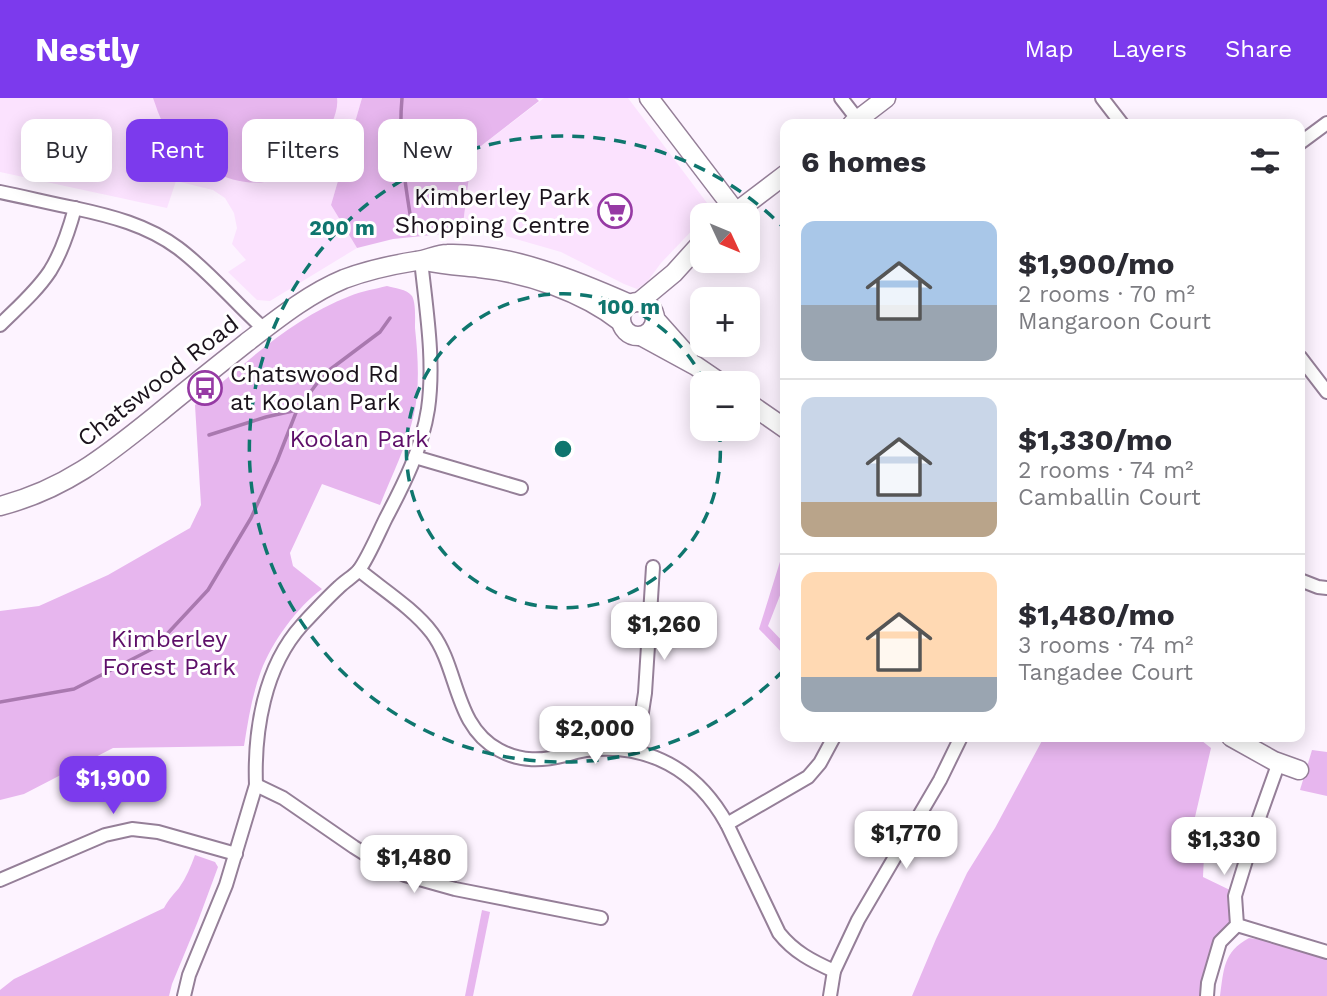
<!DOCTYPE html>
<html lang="en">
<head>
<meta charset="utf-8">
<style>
  :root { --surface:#fff; --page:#f7f7f7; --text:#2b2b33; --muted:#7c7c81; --line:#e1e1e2; --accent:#7c3aed }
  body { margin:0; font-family:"Work Sans",sans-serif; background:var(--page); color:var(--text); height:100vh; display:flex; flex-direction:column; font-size:26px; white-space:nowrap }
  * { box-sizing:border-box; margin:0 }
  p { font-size:23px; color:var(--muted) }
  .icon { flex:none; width:38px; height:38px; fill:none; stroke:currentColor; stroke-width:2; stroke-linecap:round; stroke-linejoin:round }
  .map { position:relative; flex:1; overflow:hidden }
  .sheet { position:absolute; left:780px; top:21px; width:525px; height:623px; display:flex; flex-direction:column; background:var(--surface); border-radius:14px; box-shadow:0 4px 18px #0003 }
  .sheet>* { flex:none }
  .top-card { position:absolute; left:21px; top:21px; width:654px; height:63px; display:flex; gap:14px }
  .needle { width:46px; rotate:134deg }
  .controls { position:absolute; left:690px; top:105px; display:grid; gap:14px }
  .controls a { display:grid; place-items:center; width:70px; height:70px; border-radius:14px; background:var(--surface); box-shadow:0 4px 18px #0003; font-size:35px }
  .price { position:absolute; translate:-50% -60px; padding:0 16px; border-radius:14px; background:#fff; color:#222; font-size:23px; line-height:46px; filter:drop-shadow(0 2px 4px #0008) }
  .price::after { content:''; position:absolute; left:50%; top:42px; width:21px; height:16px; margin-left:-10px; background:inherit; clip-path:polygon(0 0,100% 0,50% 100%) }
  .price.current { background:var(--accent); color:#fff }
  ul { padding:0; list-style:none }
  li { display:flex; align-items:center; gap:21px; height:175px; padding:0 21px }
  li+li { border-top:2px solid var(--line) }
  li span { display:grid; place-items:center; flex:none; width:196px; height:140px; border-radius:14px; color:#555 }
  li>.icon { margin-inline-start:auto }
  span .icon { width:84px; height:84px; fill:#fffc; stroke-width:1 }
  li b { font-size:30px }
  h2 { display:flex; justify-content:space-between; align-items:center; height:84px; padding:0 21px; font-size:30px }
  .chip { padding:0 24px; border-radius:14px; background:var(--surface); box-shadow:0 4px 18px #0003; font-size:24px; line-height:63px }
  .chip.current { background:var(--accent); color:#fff }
  header { display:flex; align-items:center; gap:42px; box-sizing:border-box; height:98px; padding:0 35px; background:var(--accent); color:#fff }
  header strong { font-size:33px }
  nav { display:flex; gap:38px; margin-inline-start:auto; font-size:24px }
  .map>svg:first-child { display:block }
  .built { fill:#fbe2fe }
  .green { fill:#e7b6ee }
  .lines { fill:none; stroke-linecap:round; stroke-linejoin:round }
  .stream { stroke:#a979af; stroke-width:3.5 }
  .street-casing { stroke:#957f98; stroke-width:16 }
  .secondary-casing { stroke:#957f98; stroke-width:21 }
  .street { stroke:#fff; stroke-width:12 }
  .secondary { stroke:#fff; stroke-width:18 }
  .ring { fill:none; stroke:#0f766e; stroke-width:3.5; stroke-dasharray:12 9 }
  .labels { text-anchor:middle; stroke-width:6; stroke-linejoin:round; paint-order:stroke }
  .poi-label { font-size:24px; fill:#1a121b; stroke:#fff; text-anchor:end }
  .street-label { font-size:24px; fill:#1a121b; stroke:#fff }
  .park-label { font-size:24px; fill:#5e0f69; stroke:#fff }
  .centre { fill:#0f766e; stroke:#fff; stroke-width:3.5 }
  .ring-label { font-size:21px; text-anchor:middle; font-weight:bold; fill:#0f766e; stroke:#fff; stroke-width:6; stroke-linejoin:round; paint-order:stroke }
</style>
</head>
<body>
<header>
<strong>Nestly</strong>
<nav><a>Map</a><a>Layers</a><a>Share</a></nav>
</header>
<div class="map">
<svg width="1327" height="898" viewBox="0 0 1327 898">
  <rect width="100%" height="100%" fill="#fdf3ff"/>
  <g class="built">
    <path d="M0,0H362L331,107L357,150L270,203L257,202L228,174L246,162L232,146L237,130L234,115L225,100L213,92L176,83L167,110L0,74Z"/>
    <path d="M544,0H628L707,105V116L702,117V122L661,165L647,184L637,191L624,186L561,154L495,135L462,134L472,55Z"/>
  </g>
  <g class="green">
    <path d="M153,0H337C339,14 329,33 321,45C313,57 305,70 292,76C249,97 204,77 176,43C172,37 166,31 163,25C159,18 156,8 153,0Z"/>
    <path d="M362,0H536L539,3L472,55L462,134L393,141L357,150L331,107Z"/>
    <path d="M387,188C394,190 407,191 412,198C416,205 415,221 415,230C418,258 420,288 414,316C407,347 392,377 380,407L322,386L290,455L293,468L322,491C297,509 272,544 261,573C252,597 248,623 244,648L113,650L24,696L0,702V513L39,508L108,477L190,430L201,407L195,307C244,267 290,221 350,198C362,193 375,191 387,188Z"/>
    <path d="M783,454L786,456V482L768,528L786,547V559L759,531Z"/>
    <path d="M1044,639H1197L1211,650L1195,719L1205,735L1203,779L1232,793L1231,826L1219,835L1218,838L1205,898H912L936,841L967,775L995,730Z"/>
    <path d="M1312,652L1327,654V698L1300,692Z"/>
    <path d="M195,757L215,764L218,769L198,823L172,886L169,898H0V892L14,881L164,810C169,801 173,797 179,790C186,780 191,768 195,757Z"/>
    <path d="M482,812L490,814L473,898H465Z"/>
    <path d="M1249,840L1277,844L1327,861V898H1220C1224,871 1223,854 1249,840Z"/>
  </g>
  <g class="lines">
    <g class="stream">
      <path d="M402,0C398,43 405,86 412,128"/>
      <path d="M209,337L266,319L297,312"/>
      <path d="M0,604L74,591L154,550L208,492L251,420L277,363L297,312L324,276L380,234L390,220"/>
    </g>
    <g class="street-casing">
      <g id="street">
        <path d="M841,0L858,22"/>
        <path d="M1102,0L1122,26"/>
        <path d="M1300,45L1327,25"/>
        <path d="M0,94C25,99 49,105 74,110C111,118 147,127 178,150C210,174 235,205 264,231"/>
        <path d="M0,227C17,210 36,194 50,173C62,154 69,132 75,110"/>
        <path d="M1300,259L1327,294"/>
        <path d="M415,359L521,390"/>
        <path d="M359,472C382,491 414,511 432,535C459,571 454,628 499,652C521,664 542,663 566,657C572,655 579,653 586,652C648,644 697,672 727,726L779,835C794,854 812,863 834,873"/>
        <path d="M1300,482L1318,489L1327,490"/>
        <path d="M636,653L645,595L653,469"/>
        <path d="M256,687L283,700L354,749L381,766L405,777L455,791L601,820"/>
        <path d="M727,726L808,679L820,665L834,639"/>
        <path d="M0,782L105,737L132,731L158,734L236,756"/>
        <path d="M1237,827L1327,854"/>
        <path d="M184,898L189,877L226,787L256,687C254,633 264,569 302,527C314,514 326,501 339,489C345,483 354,478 359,472C368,460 379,434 386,420C404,386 422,350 428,311C435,262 426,211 421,162"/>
        <path d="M830,898L834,873L858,822L940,682L961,639"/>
        <path d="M1207,898L1208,885L1220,844L1237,827L1235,798L1259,720L1279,664"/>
      </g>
    </g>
    <g class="secondary-casing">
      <g id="secondary">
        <path d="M649,0L736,114"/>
        <path d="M852,26L886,0"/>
        <path d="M732,117L786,76"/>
        <path d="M425,163C443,167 461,168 479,170C527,175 583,194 621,224"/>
        <path d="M639,204L674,175L702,144"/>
        <circle cx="638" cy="221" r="17"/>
        <path d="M655,221L688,258"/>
        <path d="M641,238L696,268L721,285"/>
        <path d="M747,304L786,331"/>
        <path d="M0,408C66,391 107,357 159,315C188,291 217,268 246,245C276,222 308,196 344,181C368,172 391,167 416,163C427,162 437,156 447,156C507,154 576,182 630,206"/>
        <path d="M1231,639L1274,663L1299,672"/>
      </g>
    </g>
    <use href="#street" class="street"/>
    <use href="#secondary" class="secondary"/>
  </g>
  <g class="ring">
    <path d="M719 332A157 157 0 1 1 705 285"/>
    <path d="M784 572A313 313 0 1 1 784 130"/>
  </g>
  <defs>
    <g id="supermarket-ring" transform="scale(1.75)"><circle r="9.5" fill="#fff" stroke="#963aa4" stroke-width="1.5"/><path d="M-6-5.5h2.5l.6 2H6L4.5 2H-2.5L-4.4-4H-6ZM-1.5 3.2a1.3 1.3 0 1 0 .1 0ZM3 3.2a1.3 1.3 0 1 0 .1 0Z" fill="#963aa4"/></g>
    <g id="bus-ring" transform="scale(1.75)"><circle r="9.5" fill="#fff" stroke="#963aa4" stroke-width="1.5"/><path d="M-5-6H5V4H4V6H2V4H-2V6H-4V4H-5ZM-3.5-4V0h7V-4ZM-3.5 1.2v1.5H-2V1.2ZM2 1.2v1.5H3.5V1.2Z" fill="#963aa4"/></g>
  </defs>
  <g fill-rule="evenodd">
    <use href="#supermarket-ring" x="615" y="113"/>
    <use href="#bus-ring" x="205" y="290"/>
  </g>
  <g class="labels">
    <g class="poi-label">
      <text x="590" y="107">Kimberley Park<tspan x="590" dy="28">Shopping Centre</tspan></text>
      <text x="230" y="284" text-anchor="start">Chatswood Rd<tspan x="230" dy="28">at Koolan Park</tspan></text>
    </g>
    <g class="street-label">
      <text transform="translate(158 283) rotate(-38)" y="8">Chatswood Road</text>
    </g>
    <g class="park-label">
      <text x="359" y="349">Koolan Park</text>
      <text x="169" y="549">Kimberley<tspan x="169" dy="28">Forest Park</tspan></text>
    </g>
  </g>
  <circle cx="563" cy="351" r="10" class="centre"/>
  <g class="ring-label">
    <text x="342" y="137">200 m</text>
    <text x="629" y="216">100 m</text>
  </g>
</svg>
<div class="controls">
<a><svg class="needle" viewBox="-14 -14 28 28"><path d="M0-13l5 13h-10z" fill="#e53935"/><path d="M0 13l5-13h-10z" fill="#7c7c81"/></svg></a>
<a>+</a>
<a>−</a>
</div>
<b class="price" style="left:664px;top:564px">$1,260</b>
<b class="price" style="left:595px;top:668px">$2,000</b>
<b class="price current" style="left:113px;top:718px">$1,900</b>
<b class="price" style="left:906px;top:773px">$1,770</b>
<b class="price" style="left:1224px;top:779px">$1,330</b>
<b class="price" style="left:414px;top:797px">$1,480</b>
<div class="top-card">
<a class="chip">Buy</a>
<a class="chip current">Rent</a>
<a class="chip">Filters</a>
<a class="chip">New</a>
</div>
<section class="sheet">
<h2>6 homes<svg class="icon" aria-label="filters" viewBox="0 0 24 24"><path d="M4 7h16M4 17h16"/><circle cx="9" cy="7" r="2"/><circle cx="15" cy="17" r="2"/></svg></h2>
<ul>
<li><span style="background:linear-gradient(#a9c7e8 60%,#9aa5b1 0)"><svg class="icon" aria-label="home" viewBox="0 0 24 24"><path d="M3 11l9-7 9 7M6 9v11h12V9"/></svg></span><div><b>$1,900/mo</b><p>2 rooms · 70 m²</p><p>Mangaroon Court</p></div></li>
<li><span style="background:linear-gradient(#c9d6e8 75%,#b9a48a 0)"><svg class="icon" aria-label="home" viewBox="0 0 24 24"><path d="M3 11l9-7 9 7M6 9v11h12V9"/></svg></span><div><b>$1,330/mo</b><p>2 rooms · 74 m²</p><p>Camballin Court</p></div></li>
<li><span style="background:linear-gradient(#ffd9b3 75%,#9aa5b1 0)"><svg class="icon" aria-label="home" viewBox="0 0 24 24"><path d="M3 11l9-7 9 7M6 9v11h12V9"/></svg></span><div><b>$1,480/mo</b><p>3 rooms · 74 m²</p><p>Tangadee Court</p></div></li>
</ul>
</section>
</div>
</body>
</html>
